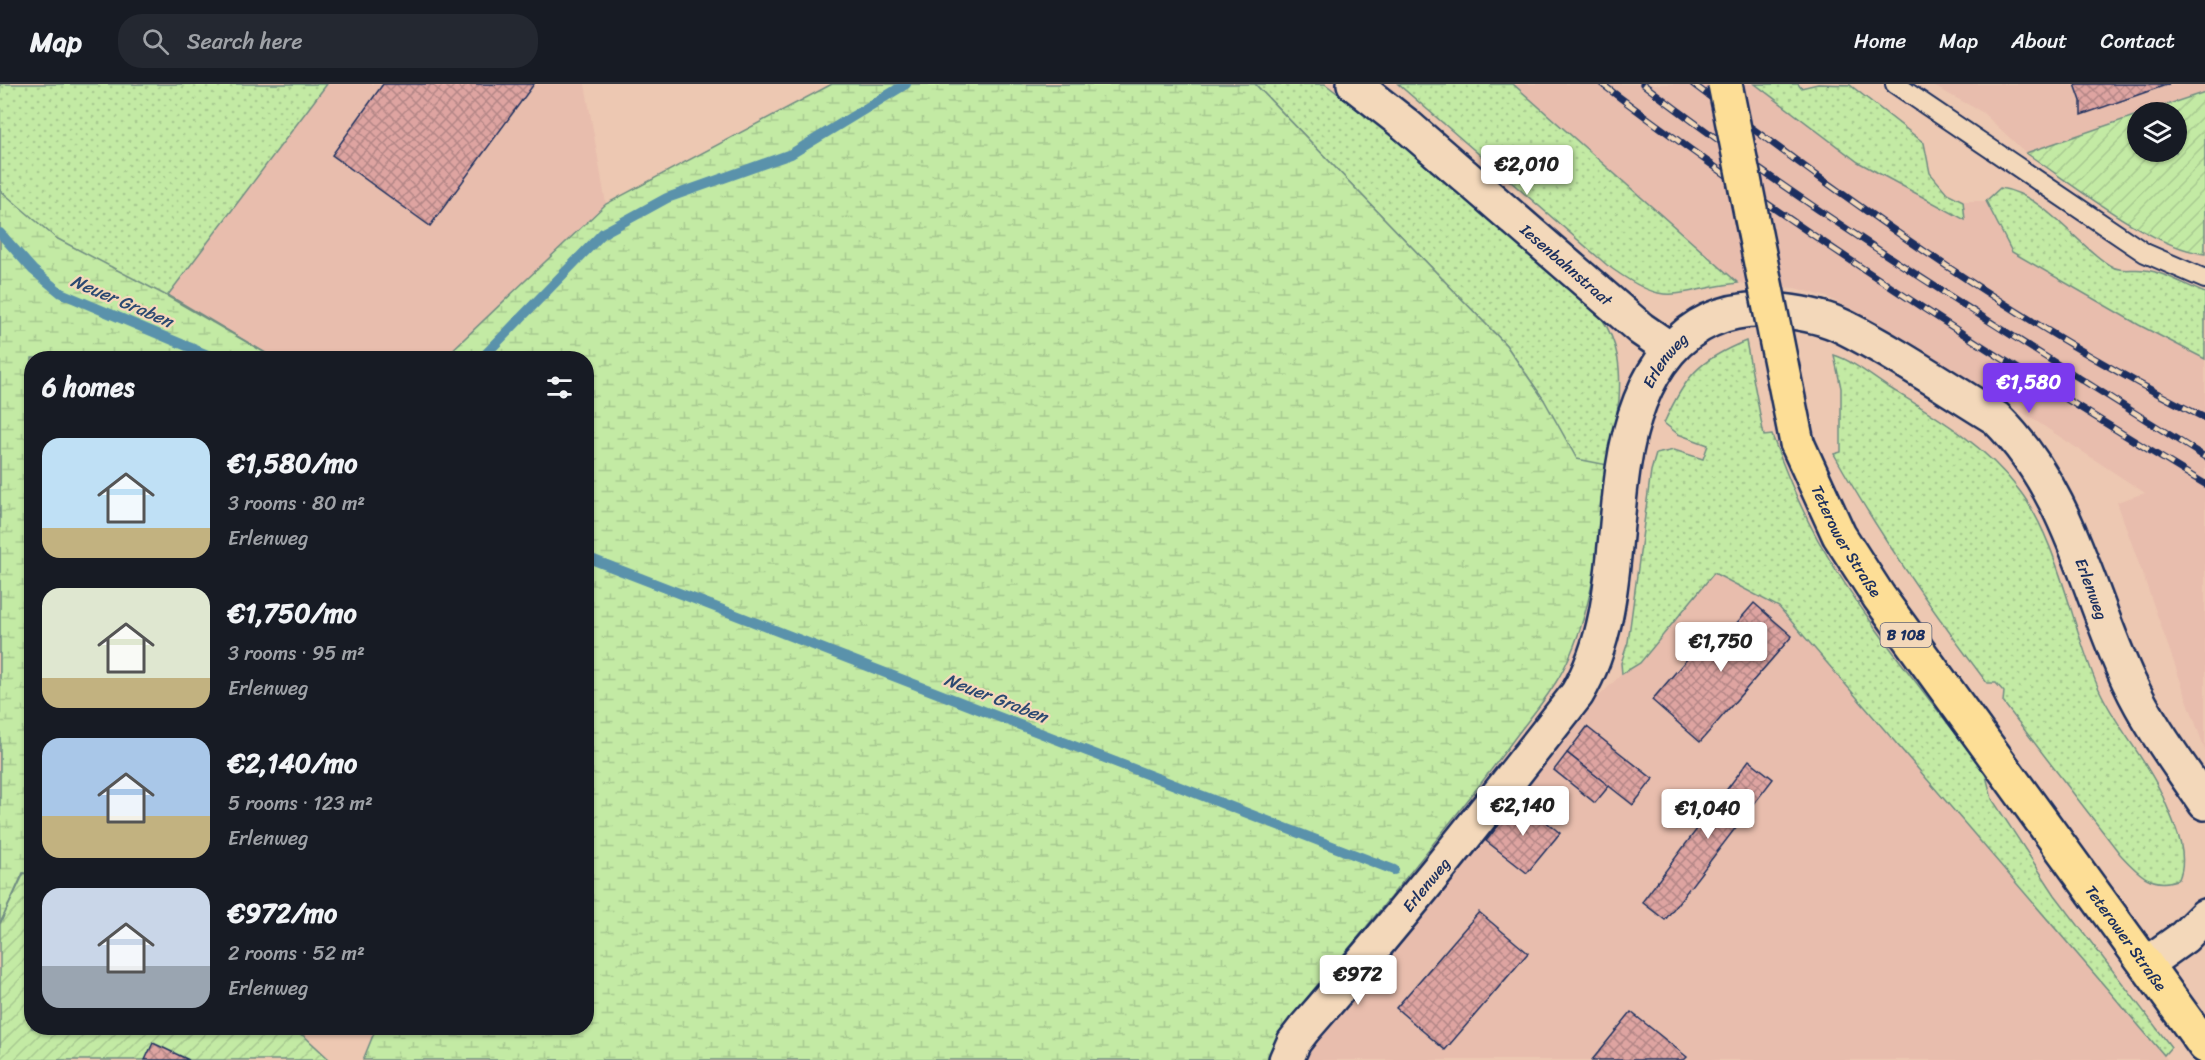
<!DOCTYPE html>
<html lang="en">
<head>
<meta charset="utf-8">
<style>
  :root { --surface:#171b24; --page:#242831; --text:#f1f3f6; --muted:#9ea1a6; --line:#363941; --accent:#7c3aed }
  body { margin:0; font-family:Sriracha,sans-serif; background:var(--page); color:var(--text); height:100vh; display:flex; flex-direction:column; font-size:22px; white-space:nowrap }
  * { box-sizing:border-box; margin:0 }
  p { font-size:20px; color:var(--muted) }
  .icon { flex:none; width:33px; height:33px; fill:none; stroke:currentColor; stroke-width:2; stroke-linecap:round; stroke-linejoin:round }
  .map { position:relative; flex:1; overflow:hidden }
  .sheet { position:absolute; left:24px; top:267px; width:570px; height:684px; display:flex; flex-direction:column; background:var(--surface); border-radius:24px; box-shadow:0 2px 4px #0004 }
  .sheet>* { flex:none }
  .tools { position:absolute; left:2127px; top:18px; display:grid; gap:12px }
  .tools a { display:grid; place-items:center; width:60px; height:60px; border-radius:50%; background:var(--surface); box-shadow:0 2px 4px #0004; font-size:30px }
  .price { position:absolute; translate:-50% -51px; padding:0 14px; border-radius:6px; background:#fff; color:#222; font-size:20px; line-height:39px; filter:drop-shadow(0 2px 3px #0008) }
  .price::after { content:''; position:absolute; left:50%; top:36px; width:18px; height:14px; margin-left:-9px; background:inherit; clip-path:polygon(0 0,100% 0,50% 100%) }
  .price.on { background:var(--accent); color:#fff }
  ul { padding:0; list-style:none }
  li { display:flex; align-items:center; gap:18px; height:150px; padding:0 18px }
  li span { display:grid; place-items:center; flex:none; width:168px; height:120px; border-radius:18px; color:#555 }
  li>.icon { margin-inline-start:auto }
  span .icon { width:72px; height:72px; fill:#fffc; stroke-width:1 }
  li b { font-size:26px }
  h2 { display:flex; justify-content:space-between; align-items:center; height:72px; padding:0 18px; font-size:26px }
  header { display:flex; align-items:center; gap:36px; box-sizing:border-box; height:84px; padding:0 30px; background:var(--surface); border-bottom:2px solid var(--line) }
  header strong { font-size:28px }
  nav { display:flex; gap:33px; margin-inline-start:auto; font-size:21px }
  .search { width:420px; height:54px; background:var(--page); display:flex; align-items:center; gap:15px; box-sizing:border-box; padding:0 21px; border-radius:24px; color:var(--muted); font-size:22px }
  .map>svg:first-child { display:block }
  .built { fill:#e8bdad }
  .grass { fill:url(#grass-dots); stroke:#6f8c81; stroke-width:1.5 }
  .wetland { fill:url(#wetland-marsh); stroke:#6f8c81; stroke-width:1.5 }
  .garden { fill:url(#garden-furrows); stroke:#6f8c81; stroke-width:1.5 }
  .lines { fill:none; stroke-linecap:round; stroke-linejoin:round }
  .stream { stroke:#5a92ab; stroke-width:10 }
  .building { fill:url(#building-cross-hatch); stroke:#1b2f5e; stroke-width:1.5 }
  .service-casing { stroke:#1b2f5e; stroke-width:22 }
  .minor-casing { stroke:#1b2f5e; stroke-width:38 }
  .primary-casing { stroke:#1b2f5e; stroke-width:38 }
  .service { stroke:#f3d8ba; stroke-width:18 }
  .minor { stroke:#f3d8ba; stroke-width:33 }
  .primary { stroke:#fdde96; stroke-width:33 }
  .rail-casing { stroke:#1b2f5e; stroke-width:7 }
  .rail { stroke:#f3d8ba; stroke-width:4.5; stroke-dasharray:14; stroke-linecap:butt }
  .primary-bridge-casing { stroke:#1b2f5e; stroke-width:38; stroke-linecap:butt }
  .primary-bridge { stroke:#fdde96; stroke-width:33 }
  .labels { text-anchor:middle; stroke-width:4.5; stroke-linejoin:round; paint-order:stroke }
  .shield { fill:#f3d8ba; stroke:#5c627a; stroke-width:1.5 }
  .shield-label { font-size:15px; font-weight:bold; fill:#1b2f5e }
  .street-label { font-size:16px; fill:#1b2f5e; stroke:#f3d8ba }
  .water-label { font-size:18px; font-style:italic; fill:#2b4871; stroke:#f3d8ba }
</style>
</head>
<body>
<header>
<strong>Map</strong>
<div class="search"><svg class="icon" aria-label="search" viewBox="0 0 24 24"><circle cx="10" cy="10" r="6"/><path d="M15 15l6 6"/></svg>Search here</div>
<nav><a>Home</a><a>Map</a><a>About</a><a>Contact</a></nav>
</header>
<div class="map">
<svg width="2205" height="976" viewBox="0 0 2205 976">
  <defs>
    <pattern id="grass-dots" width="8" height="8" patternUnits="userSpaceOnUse" patternTransform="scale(1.5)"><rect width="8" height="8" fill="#c3eaa4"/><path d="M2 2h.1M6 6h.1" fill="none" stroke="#a7c990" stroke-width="1.8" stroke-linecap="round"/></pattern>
    <pattern id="wetland-marsh" width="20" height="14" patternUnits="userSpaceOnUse" patternTransform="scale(1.5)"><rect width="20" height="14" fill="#c3eaa4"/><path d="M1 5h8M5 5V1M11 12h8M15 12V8" fill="none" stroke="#a7c990"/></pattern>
    <pattern id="garden-furrows" width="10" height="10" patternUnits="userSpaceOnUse" patternTransform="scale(1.5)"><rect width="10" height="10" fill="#c3eaa4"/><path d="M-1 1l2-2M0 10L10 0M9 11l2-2" fill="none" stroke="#a7c990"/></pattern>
    <pattern id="building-cross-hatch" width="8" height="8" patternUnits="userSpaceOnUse" patternTransform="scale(1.5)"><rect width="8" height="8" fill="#dea4a1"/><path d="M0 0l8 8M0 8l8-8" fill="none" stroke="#b38686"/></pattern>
  </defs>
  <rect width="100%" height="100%" fill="#edc8b2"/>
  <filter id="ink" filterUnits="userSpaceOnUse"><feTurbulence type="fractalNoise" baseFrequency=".0167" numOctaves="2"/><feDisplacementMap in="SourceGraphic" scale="12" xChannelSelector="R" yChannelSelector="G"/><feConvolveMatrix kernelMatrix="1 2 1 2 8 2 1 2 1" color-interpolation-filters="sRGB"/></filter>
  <g filter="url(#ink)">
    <g class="built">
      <path d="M327,0H585L606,120L444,274H274L167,212Z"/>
      <path d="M1513,0H1755L1858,78L1965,135L1963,117H1986L2012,168L2139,241L2205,275V666L2117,418L2145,409L2036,337L1887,245L1827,213L1795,204L1738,199Z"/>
      <path d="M1930,0H2205V8L2145,28H2138L2137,31L2026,69L1982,28Z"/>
      <path d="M1714,489L1779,523L2168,976H1303L1305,969L1596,615L1622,590L1640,579Z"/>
    </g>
    <g class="grass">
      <path d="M0,0H327L168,211L274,274H32L31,792L23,789L0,840Z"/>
      <path d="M1255,0H1325L1394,52L1601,233C1619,260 1621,285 1619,316C1603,409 1603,515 1556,598L1544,316L1506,261Z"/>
      <path d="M1398,0H1513L1738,199C1670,207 1670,227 1607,181Z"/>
      <path d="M1755,0H1798L1801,4L1818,0L1850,1L1924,59L1930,89L1947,109L1963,117L1965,136L1858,78Z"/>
      <path d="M2000,104C2043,110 2075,159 2109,181C2121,189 2131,184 2145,186C2164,188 2187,202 2205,209V275L2139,241L2012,168L1986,117Z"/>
      <path d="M1746,257L1764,352L1772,351C1785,387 1800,423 1818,456C1865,538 1928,612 1985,688L1992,715L2055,811L2171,963L2164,971L1779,523L1714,489L1640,579L1622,590L1621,579L1628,558L1651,387L1656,370L1674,366L1703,375L1708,361L1678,350L1664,339C1685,293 1698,276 1746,257Z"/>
      <path d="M1834,271C1853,277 1871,292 1888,303C1937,333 1984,360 2019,406C2058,456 2072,544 2098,603C2115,642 2148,677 2163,713C2173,738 2190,768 2179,795C2152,806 2138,789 2120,770L2003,618L2004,608L1996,599H1987C1931,525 1879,451 1834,370L1841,368V304Z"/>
    </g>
    <g class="wetland">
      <path d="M832,0H1255L1506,261L1544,316L1577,375L1608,381C1600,448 1596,518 1566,580C1553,607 1532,631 1514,655C1468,719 1417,779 1368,841C1334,885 1290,924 1270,976H363L376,944H586V274H444L606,120Z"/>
      <path d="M0,106L56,154L167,212L274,274H32L31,792L23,789L0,840Z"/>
    </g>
    <g class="garden">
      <path d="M2205,8V170C2149,163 2074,101 2026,69L2137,31L2138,68H2176V28H2145Z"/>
      <path d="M24,789L31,792L32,944H286L304,952L330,976H0V840Z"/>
    </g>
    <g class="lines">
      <g class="stream">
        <path d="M0,149L33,186L61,209L215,274"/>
        <path d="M482,274L603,149L667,114L791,70L906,0"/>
        <path d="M586,473L1394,786"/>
      </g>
    </g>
    <g class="building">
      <path d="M383,0H534L430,142L332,71Z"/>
      <path d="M2075,0H2169L2081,31V17Z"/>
      <path d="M1754,519L1792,552L1700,658L1652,616L1705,554L1716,563Z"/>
      <path d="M1587,643L1653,695L1633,721L1567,669Z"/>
      <path d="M1567,669L1609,702L1595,719L1554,686Z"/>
      <path d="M1749,676L1773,695L1665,836L1642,818Z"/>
      <path d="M1519,716L1560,749L1527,789L1486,757Z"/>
      <path d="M1479,828L1528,869L1445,966L1396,924Z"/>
      <path d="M1631,928L1687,973L1684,976H1592Z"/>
      <path d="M153,959L189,976H145Z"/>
    </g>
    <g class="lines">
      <g class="service-casing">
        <path id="service" d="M1895,0L2145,169L2205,195"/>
      </g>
      <g class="minor-casing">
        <g id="minor">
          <path id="s1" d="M1354,0L1405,40L1641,245L1670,265"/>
          <path d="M2146,880L2184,853L2205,832"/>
          <path id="s2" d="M1286,976L1294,958L1304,945C1399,837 1488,724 1577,610C1617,543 1612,460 1623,385C1636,295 1680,214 1783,227C1802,229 1826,234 1844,243C1896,269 1947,304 1996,334C2070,407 2087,508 2129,598C2149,641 2178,679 2205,719"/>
        </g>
      </g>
      <g class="primary-casing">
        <g id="primary">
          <path id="s3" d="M1797,359L1839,451L1879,513L2205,962"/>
        </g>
      </g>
      <use href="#service" class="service"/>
      <use href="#minor" class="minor"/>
      <use href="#primary" class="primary"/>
      <g class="rail-casing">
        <g id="rail">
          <path d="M1602,0C1794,146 1999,275 2205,400"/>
          <path d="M1643,0C1822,137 2015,253 2205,373"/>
          <path d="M1693,0C1855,122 2023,243 2205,334"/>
        </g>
      </g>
      <use href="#rail" class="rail"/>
      <g class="primary-bridge-casing">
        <path id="primary-bridge" d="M1725,0L1797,359"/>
      </g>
      <use href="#primary-bridge" class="primary-bridge"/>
    </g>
  </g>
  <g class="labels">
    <rect class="shield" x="1880.5" y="539" width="51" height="24" rx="4.5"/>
    <g class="shield-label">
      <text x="1906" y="556">B 108</text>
    </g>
    <g class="street-label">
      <text dy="6" stroke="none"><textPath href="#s1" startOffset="279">Iesenbahnstraat</textPath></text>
      <text dy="6" stroke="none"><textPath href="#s2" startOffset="818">Erlenweg</textPath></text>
      <text dy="6" stroke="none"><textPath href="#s3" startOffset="110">Teterower Straße</textPath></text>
      <text dy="6" stroke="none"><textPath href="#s2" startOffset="1392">Erlenweg</textPath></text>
      <text dy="6" stroke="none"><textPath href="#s2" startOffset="225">Erlenweg</textPath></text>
      <text dy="6" stroke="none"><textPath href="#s3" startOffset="596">Teterower Straße</textPath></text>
    </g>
    <g class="water-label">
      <text transform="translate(122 217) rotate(23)" y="6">Neuer Graben</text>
      <text transform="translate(996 614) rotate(21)" y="6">Neuer Graben</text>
    </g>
  </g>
</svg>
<div class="tools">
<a><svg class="icon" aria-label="layers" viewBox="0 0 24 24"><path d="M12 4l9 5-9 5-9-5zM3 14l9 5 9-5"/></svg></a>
</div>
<b class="price" style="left:1527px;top:112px">€2,010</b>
<b class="price on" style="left:2029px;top:330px">€1,580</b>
<b class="price" style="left:1721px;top:589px">€1,750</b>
<b class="price" style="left:1523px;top:753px">€2,140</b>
<b class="price" style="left:1708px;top:756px">€1,040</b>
<b class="price" style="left:1358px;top:922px">€972</b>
<section class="sheet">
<h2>6 homes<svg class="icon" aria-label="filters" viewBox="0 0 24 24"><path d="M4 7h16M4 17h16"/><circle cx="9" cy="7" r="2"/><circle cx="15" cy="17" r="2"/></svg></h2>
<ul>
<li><span style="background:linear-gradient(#bfe0f5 75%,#c2b280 0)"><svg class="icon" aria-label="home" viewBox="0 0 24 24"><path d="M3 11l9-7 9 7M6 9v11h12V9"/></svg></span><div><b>€1,580/mo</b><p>3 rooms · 80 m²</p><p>Erlenweg</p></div></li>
<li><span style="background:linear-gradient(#dfe7d0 75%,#c2b280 0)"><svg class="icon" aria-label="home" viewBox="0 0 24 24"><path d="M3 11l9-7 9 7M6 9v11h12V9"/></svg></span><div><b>€1,750/mo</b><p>3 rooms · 95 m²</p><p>Erlenweg</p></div></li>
<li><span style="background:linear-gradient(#a9c7e8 65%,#c2b280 0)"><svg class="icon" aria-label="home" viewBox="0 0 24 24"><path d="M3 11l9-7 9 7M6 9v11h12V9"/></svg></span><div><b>€2,140/mo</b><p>5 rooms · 123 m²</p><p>Erlenweg</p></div></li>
<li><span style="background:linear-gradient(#c9d6e8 65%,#9aa5b1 0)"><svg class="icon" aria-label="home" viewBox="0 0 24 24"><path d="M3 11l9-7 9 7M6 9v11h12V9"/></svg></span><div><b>€972/mo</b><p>2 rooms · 52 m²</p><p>Erlenweg</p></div></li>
</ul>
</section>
</div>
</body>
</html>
